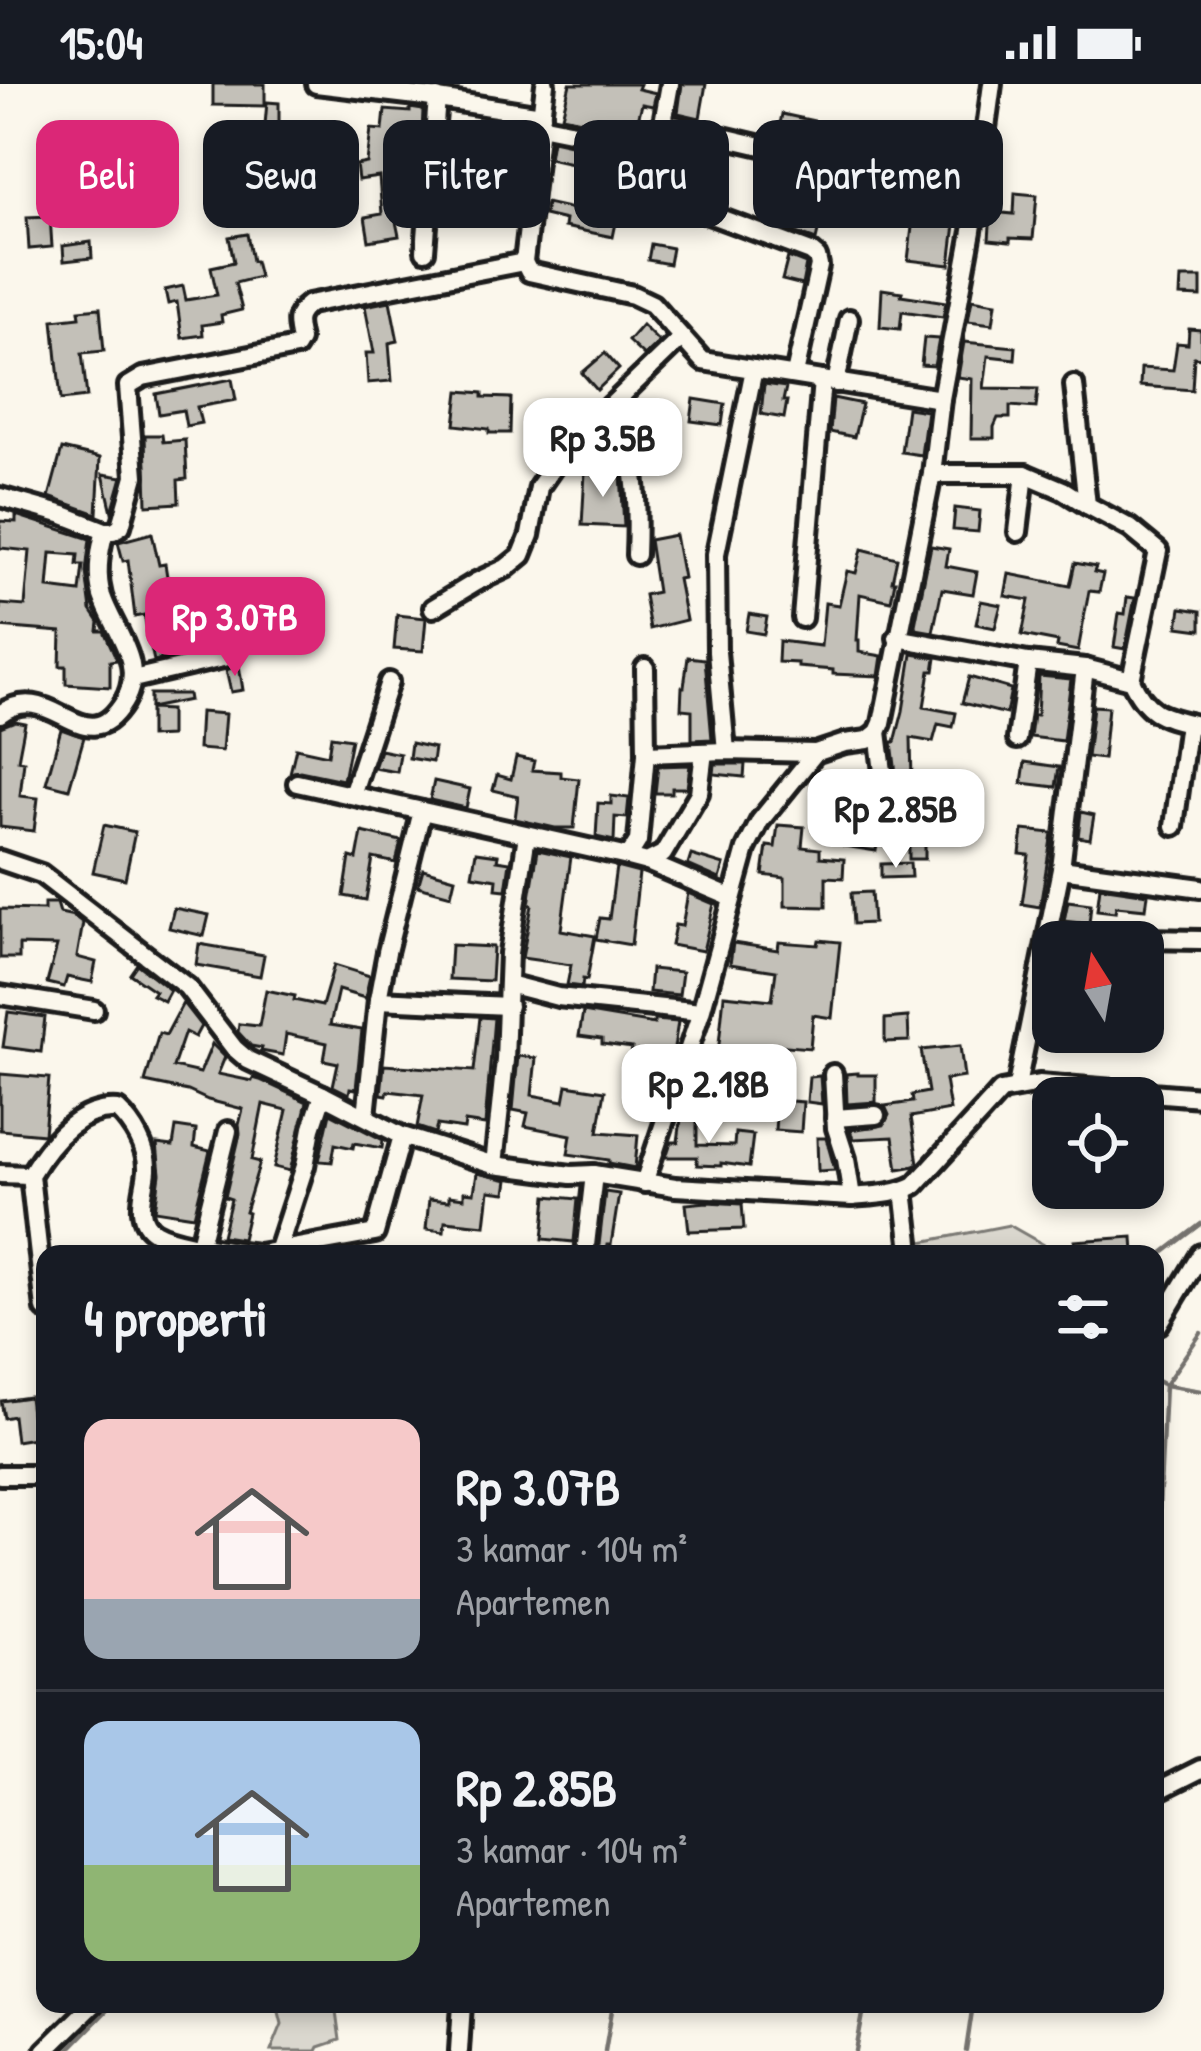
<!DOCTYPE html>
<html lang="id">
<head>
<meta charset="utf-8">
<style>
  :root { --surface:#171b24; --page:#242831; --text:#f1f3f6; --muted:#9ea1a6; --line:#363941; --accent:#db2777 }
  body { margin:0; font-family:"Patrick Hand",sans-serif; background:var(--page); color:var(--text); height:100vh; display:flex; flex-direction:column; font-size:45px; white-space:nowrap }
  * { box-sizing:border-box; margin:0 }
  p { font-size:39px; color:var(--muted) }
  .icon { flex:none; width:66px; height:66px; fill:none; stroke:currentColor; stroke-width:2; stroke-linecap:round; stroke-linejoin:round }
  .map { position:relative; flex:1; overflow:hidden }
  .details { position:absolute; left:36px; top:1161px; width:1128px; height:768px; display:flex; flex-direction:column; background:var(--surface); border-radius:24px; box-shadow:0 6px 18px #0003 }
  .details>* { flex:none }
  .guide { position:absolute; left:36px; top:36px; width:1131px; height:108px; display:flex; gap:24px }
  .needle { width:78px; rotate:349deg }
  .tools { position:absolute; left:1032px; top:837px; display:grid; gap:24px }
  .tools a { display:grid; place-items:center; width:132px; height:132px; border-radius:24px; background:var(--surface); box-shadow:0 6px 18px #0003; font-size:60px }
  .price { position:absolute; translate:-50% -102px; padding:0 27px; border-radius:24px; background:#fff; color:#222; font-size:39px; line-height:78px; filter:drop-shadow(0 3px 6px #0008) }
  .price::after { content:''; position:absolute; left:50%; top:72px; width:36px; height:27px; margin-left:-18px; background:inherit; clip-path:polygon(0 0,100% 0,50% 100%) }
  .price.current { background:var(--accent); color:#fff }
  ul { padding:0; list-style:none }
  li { display:flex; align-items:center; gap:36px; height:300px; padding:0 48px }
  li+li { border-top:3px solid var(--line) }
  li span { display:grid; place-items:center; flex:none; width:336px; height:240px; border-radius:24px; color:#555 }
  li>.icon { margin-inline-start:auto }
  span .icon { width:144px; height:144px; fill:#fffc; stroke-width:1 }
  li b { font-size:51px }
  h2 { display:flex; justify-content:space-between; align-items:center; height:144px; padding:0 48px; font-size:51px }
  .tag { padding:0 42px; border-radius:24px; background:var(--surface); box-shadow:0 6px 18px #0003; font-size:42px; line-height:108px }
  .tag.current { background:var(--accent); color:#fff }
  .status { display:flex; justify-content:space-between; align-items:center; height:84px; padding:0 60px; background:var(--surface); direction:ltr }
  .status svg { height:33px; fill:currentColor }
  .map>svg:first-child { display:block }
  .green { fill:#dad7ce; stroke:#7b7a75; stroke-width:3 }
  .lines { fill:none; stroke-linecap:round; stroke-linejoin:round }
  .stream { stroke:#74726e; stroke-width:4.5 }
  .building { fill:#c3c0b8; stroke:#1c1c1c; stroke-width:3; fill-rule:evenodd }
  .minor-casing { stroke:#1c1c1c; stroke-width:26 }
  .minor { stroke:#fbf7ec; stroke-width:16 }
</style>
</head>
<body>
<div class="status"><b>15:04</b><svg viewBox="0 0 49 12"><path d="M0 12V9h3v3zM5 12V6h3v6zM10 12V3h3v9zM15 12V0h3v12zM26 1h20v11H26zM47 4h2v5h-2z"/></svg></div>
<div class="map">
<svg width="1201" height="1967" viewBox="0 0 1201 1967">
  <rect width="100%" height="100%" fill="#fbf7ec"/>
  <filter id="ink" filterUnits="userSpaceOnUse"><feTurbulence type="fractalNoise" baseFrequency=".00833" numOctaves="2"/><feDisplacementMap in="SourceGraphic" scale="24" xChannelSelector="R" yChannelSelector="G"/><feConvolveMatrix kernelMatrix="1 2 1 2 8 2 1 2 1" color-interpolation-filters="sRGB"/></filter>
  <g filter="url(#ink)">
    <g class="green">
      <path d="M1009,1141L1060,1170H869L871,1168Z"/>
      <path d="M277,1920H335L340,1956L319,1963L317,1967H271L282,1940Z"/>
    </g>
    <g class="lines">
      <g class="stream">
        <path d="M1155,1175L1201,1140"/>
        <path d="M1155,1296L1165,1301L1201,1307"/>
        <path d="M1155,1510L1165,1301L1201,1249"/>
        <path d="M67,1967L113,1920"/>
        <path d="M605,1967L613,1920"/>
        <path d="M856,1967L865,1920"/>
        <path d="M966,1967L973,1920"/>
      </g>
    </g>
    <g class="building">
      <path d="M213,0H265V22L213,21Z"/>
      <path d="M570,0H640L638,5L656,9L653,22L642,20L635,47L562,32Z"/>
      <path d="M682,0H706L700,34L678,29Z"/>
      <path d="M267,18L279,19V62L302,59L304,77L282,79V74L260,77L257,53L264,52Z"/>
      <path d="M410,24L423,26L422,48L418,47L415,71L389,68L386,89L388,95L418,91L416,119L393,123L399,152L369,157L365,133L382,130L379,93L358,96L356,81L367,79L371,45L383,46L385,26L410,28Z"/>
      <path d="M782,30L814,37L811,52L779,45Z"/>
      <path d="M552,56L589,64L585,82L549,74Z"/>
      <path d="M685,57L722,66L719,82L696,78L691,101L658,95L663,74L681,78Z"/>
      <path d="M595,87L621,92L613,133L617,134L613,153L564,143L565,136L544,131L546,119L586,128Z"/>
      <path d="M457,103L472,105L469,125L454,123Z"/>
      <path d="M1015,109L1037,111L1033,155L1010,154V158L989,156L991,128L1014,130Z"/>
      <path d="M790,127L821,134L816,156L786,145Z"/>
      <path d="M50,132L52,163L29,165L27,133Z"/>
      <path d="M913,135L955,140L950,181L908,176Z"/>
      <path d="M247,150L252,177H255L259,193L235,199L242,226L221,231L222,238L202,241L203,251L182,254L177,218L168,220L165,206L183,202L186,216L217,211L211,183L234,178L229,153Z"/>
      <path d="M91,158L92,174L64,177L63,162Z"/>
      <path d="M651,160L672,164L669,180L648,176Z"/>
      <path d="M788,173L806,180L802,201L782,196Z"/>
      <path d="M1181,194H1201V213L1180,212Z"/>
      <path d="M882,205L902,208L901,211L946,218L943,233L902,227L900,245L880,243Z"/>
      <path d="M972,215L996,219L993,240L968,237Z"/>
      <path d="M390,217L398,257L389,259L392,297L368,299L366,269H374L365,222Z"/>
      <path d="M100,224L104,267L82,269L87,313L61,316L53,236L80,233L79,226Z"/>
      <path d="M642,241L659,258L644,272L628,257Z"/>
      <path d="M1189,245L1201,246V274L1194,273L1192,306L1140,302L1141,284L1173,286L1177,259L1188,260Z"/>
      <path d="M924,254L939,255L934,282L921,281Z"/>
      <path d="M964,258L1016,263L1015,275L988,272L984,304L1038,305L1036,324L1010,322V334H998L994,343V354H971L972,295L958,293Z"/>
      <path d="M605,269L619,285L597,306L582,289Z"/>
      <path d="M232,295L236,316L197,323L201,339L186,342L183,326L159,330L156,310Z"/>
      <path d="M764,300L786,303L783,317H787L784,334L761,330Z"/>
      <path d="M459,307L483,309V313L511,314L510,349H489V345L455,341Z"/>
      <path d="M833,314L862,320L854,353L830,348Z"/>
      <path d="M694,315L725,320L722,341L691,337Z"/>
      <path d="M907,324L927,327L921,371L901,368Z"/>
      <path d="M145,351H162L163,358L185,356L187,395L178,396L179,419L147,421Z"/>
      <path d="M62,365L100,374L97,430L49,413Z"/>
      <path d="M604,388L621,389L624,443L582,441L585,389Z"/>
      <path d="M103,390L122,393L112,428Z"/>
      <path d="M955,424L980,427L978,448L953,446Z"/>
      <path d="M16,431L90,455L86,488L91,526L99,538L98,547H104L117,576L110,577V603L66,600V582H60L61,548L0,543V520L25,522L30,467L0,464V437L16,438ZM51,469L78,471L77,481H83L80,508L48,504Z"/>
      <path d="M152,449L159,481L165,480L171,517L204,510L202,502L225,497L232,530L193,538L196,567L154,577L144,531L135,533L128,476L123,477L118,458Z"/>
      <path d="M675,451L683,494L678,495L686,536L650,545L644,511L657,508L649,456Z"/>
      <path d="M931,462L949,465L946,482L977,488L973,510L942,505L933,548L916,545L915,541Z"/>
      <path d="M862,465L897,474L892,497H895L891,517L860,510L857,556H859V568L882,572L879,592L833,590V586L798,583V579L778,578L779,557L821,562L825,519L839,521L847,487L856,489Z"/>
      <path d="M1075,479L1096,483L1094,488L1103,490L1099,508L1089,507L1078,567L1057,563L1058,558L1022,551L1029,516L1005,512L1009,490L1070,502Z"/>
      <path d="M1127,513L1135,514L1125,565L1114,563L1119,529L1125,530Z"/>
      <path d="M981,517L1001,521L995,544L976,540Z"/>
      <path d="M1181,524L1201,527V546L1178,543Z"/>
      <path d="M749,530L767,533L764,550L746,547Z"/>
      <path d="M397,531L426,534L423,567L394,565Z"/>
      <path d="M912,570L936,574L934,587H930L924,623L956,629L953,643L938,640L933,658L911,654L912,698H897L892,658H895L903,627Z"/>
      <path d="M688,573L705,575L712,655L692,656V626L681,625L682,603H684Z"/>
      <path d="M239,581L243,606L231,608L226,586Z"/>
      <path d="M1039,592L1071,595L1063,657L1030,653L1033,631H1037Z"/>
      <path d="M969,593L1011,605L1006,630L962,619Z"/>
      <path d="M150,610H188L189,616L150,624Z"/>
      <path d="M1093,622L1108,623L1103,675L1087,673Z"/>
      <path d="M150,625L170,626V652L150,653Z"/>
      <path d="M200,628L225,630L222,667L198,665Z"/>
      <path d="M15,637L25,639L18,676L24,677L20,712L38,714L34,747L0,743V643Z"/>
      <path d="M61,645L84,653L69,705L46,699Z"/>
      <path d="M331,652L351,655L343,696L300,687L290,689L296,664L328,671Z"/>
      <path d="M411,659L434,664L432,678L409,674Z"/>
      <path d="M380,666L400,670L397,688L374,684Z"/>
      <path d="M516,673L534,677L532,686L561,688V693L579,695L574,744H555L515,735L518,712L493,706L497,691L511,695Z"/>
      <path d="M1025,678L1059,683L1056,703L1022,699Z"/>
      <path d="M715,680H745L744,693L714,690Z"/>
      <path d="M690,681L687,704H672V709H655L658,682Z"/>
      <path d="M814,691L832,694L829,729L813,727L816,704L812,703Z"/>
      <path d="M434,697L470,705L466,724L430,716Z"/>
      <path d="M975,700V726L950,727V701Z"/>
      <path d="M611,712L629,714L627,734L615,733L614,757L596,753L598,719L611,720Z"/>
      <path d="M859,714L874,715L879,748L876,767L844,762L848,739L856,740Z"/>
      <path d="M1081,728L1094,731L1090,755L1078,753Z"/>
      <path d="M104,741L135,748L125,795L93,788Z"/>
      <path d="M778,741L804,743L802,763L820,765V773L844,775L843,794L826,793V823L785,822V794L763,791L767,762L775,763Z"/>
      <path d="M1023,746L1052,749L1040,823L1022,820L1029,771L1020,770Z"/>
      <path d="M362,748L401,757L396,779L373,774L366,816L344,812L350,773L357,775Z"/>
      <rect x="909" y="755" width="16" height="20"/>
      <path d="M538,766L571,773L561,846L595,852L587,896L583,895L582,903L567,901L571,881L522,874L532,821L529,820Z"/>
      <path d="M476,768L498,771L497,776L510,778L506,806L496,805L497,795L472,791Z"/>
      <path d="M691,771L724,781L720,795L688,781Z"/>
      <path d="M910,779L911,793L881,794V780Z"/>
      <path d="M616,783L639,789L631,861L596,855L600,834L609,835Z"/>
      <path d="M423,785L455,794L451,811L418,802Z"/>
      <path d="M1100,803L1148,810L1146,825L1116,822L1115,828L1097,826Z"/>
      <path d="M871,808L873,839L853,840L851,809Z"/>
      <path d="M688,809L714,820L703,867L671,861L675,841L682,842Z"/>
      <path d="M1068,817L1091,820L1089,840L1064,837Z"/>
      <path d="M44,819H57L60,829L74,832L83,839L77,873L96,878L92,898L67,893L64,903L47,899L57,862L19,861V874H0V825L44,826Z"/>
      <path d="M174,824L209,831L204,852L169,844Z"/>
      <path d="M819,856L840,858L832,934L813,931L810,964L763,960L762,968L740,965L736,1010L714,1008L713,1025L688,1024L689,1003L698,979L717,980L724,911L772,916L776,887L730,880L733,859L778,866L779,858L818,861Z"/>
      <path d="M199,860L264,871L260,892L196,881Z"/>
      <path d="M451,861L493,863L491,897L449,895Z"/>
      <path d="M137,880L170,906L164,917L152,911L155,907L130,890Z"/>
      <path d="M334,881L370,892L365,914L338,906L330,941L362,946L356,1005L350,1004L349,1010L333,1002L338,979L324,976L327,959L286,950L283,971L261,967L262,964L251,962L238,948L239,940L259,942L266,906L295,912L294,916L322,922Z"/>
      <path d="M651,885L682,888L679,911L649,908Z"/>
      <path d="M183,919L201,942L195,953L185,948L173,983L200,989L212,960L225,973L218,990L252,997L253,994L260,996L307,1018L290,1087L274,1083L287,1026L263,1020L252,1076L260,1078L245,1128L248,1129L242,1155L222,1152L231,1115L225,1113L240,1050L239,1041L243,1025L208,1016L188,1007L145,998L159,949L166,951Z"/>
      <path d="M8,928L45,933L41,968L3,963Z"/>
      <path d="M583,928L654,940V936L678,938L673,970L648,967L640,1002L624,998L632,964L602,960V955L579,952Z"/>
      <path d="M480,933L494,934L485,1041L465,1038L464,1045L437,1041L435,1049L417,1043L423,1011L388,1007L387,1011L381,1010L384,981L474,987Z"/>
      <path d="M908,933L909,957L885,958V935Z"/>
      <path d="M960,962L964,993L945,996L950,1026L911,1033L918,1079L915,1082L898,1085L893,1053L853,1055L850,1046L884,1041L889,1031L885,1022L913,1018L912,1011L928,1008L921,966Z"/>
      <path d="M518,972L536,974L532,1011L564,1017L567,1001L605,1007L598,1048L638,1051L635,1084L609,1079V1076L568,1070L571,1051L525,1042L528,1029L513,1026Z"/>
      <path d="M858,989V991H876V1018L847,1020L846,990Z"/>
      <path d="M0,990L49,994L44,1050L0,1046Z"/>
      <path d="M820,992L822,1020L807,1018L809,993Z"/>
      <path d="M777,1016L803,1018L801,1048L775,1046Z"/>
      <path d="M682,1027H697V1061L734,1062L735,1049L753,1051L749,1083L721,1079V1082L697,1081V1073H666L671,1058H678Z"/>
      <path d="M330,1029L383,1056L382,1064L354,1059L353,1064L335,1060L332,1078L319,1077Z"/>
      <path d="M176,1043L196,1046L194,1063L210,1067L194,1132L155,1126L160,1090L157,1060L173,1062Z"/>
      <path d="M817,1054H826L835,1086L818,1087Z"/>
      <path d="M477,1089L508,1096L506,1109L489,1107L485,1141L445,1137L444,1147L426,1145L429,1115L449,1117V1112L464,1114V1108L474,1109Z"/>
      <path d="M605,1108L619,1110L611,1161H607L606,1170H598Z"/>
      <path d="M547,1112L578,1115L574,1158L543,1155Z"/>
      <path d="M707,1118L742,1120L744,1145L689,1147L686,1120Z"/>
      <path d="M1133,1153L1134,1170H1075V1157Z"/>
      <path d="M29,1313L34,1354L16,1357L13,1332L4,1334L1,1317Z"/>
    </g>
    <g class="lines">
      <g class="minor-casing">
        <g id="minor">
          <path d="M316,0L425,13L542,31"/>
          <path d="M545,0L524,178L529,188L633,211L652,220L703,277L941,315"/>
          <path d="M670,0L663,39L645,86L644,98L652,109L811,168L817,173L819,182L795,290"/>
          <path d="M663,39L817,75"/>
          <path d="M540,41L654,64"/>
          <path d="M425,167L437,14"/>
          <path d="M836,299L849,235"/>
          <path d="M1074,301L1087,421L1130,444L1158,467L1131,596"/>
          <path d="M611,322C638,364 638,423 636,471"/>
          <path d="M932,390H1025L1063,406L1087,421"/>
          <path d="M0,413L64,431L105,447H113L121,442L135,392L128,302L143,293L296,263L300,256C296,239 294,231 309,220L524,178"/>
          <path d="M1018,448L1025,390"/>
          <path d="M433,524L476,498L506,484L522,471L530,451L539,403L564,367L681,254"/>
          <path d="M802,534L822,296"/>
          <path d="M897,554L1028,578L1085,584L1061,785L1017,1002"/>
          <path d="M645,584L646,670"/>
          <path d="M1085,584L1131,596C1148,633 1165,633 1201,642"/>
          <path d="M133,595L227,573"/>
          <path d="M0,630C52,592 85,682 124,618C147,580 114,548 102,512C96,491 99,468 105,447"/>
          <path d="M878,648L890,743"/>
          <path d="M1017,655L1028,578"/>
          <path d="M726,667L717,568L716,470L754,285"/>
          <path d="M297,699L628,773L638,757L646,670L726,667L815,669"/>
          <path d="M352,711L389,598"/>
          <path d="M1174,742L1188,639"/>
          <path d="M628,773L647,778L663,770L699,709L704,668"/>
          <path d="M0,776L41,790L187,903L234,964L248,976L323,1011L402,1052L494,1081L571,1091L594,1090L675,1103L852,1113C873,1111 896,1111 915,1101L1001,1007L1039,1000L1201,1013"/>
          <path d="M647,778L732,814"/>
          <path d="M1061,785L1201,804"/>
          <path d="M1144,855L1201,856"/>
          <path d="M508,900L558,913L701,928"/>
          <path d="M0,911L94,926"/>
          <path d="M378,916L508,922"/>
          <path d="M833,990L836,1044L846,1075L852,1113"/>
          <path d="M366,1032L378,916L387,868L422,727"/>
          <path d="M835,1034L876,1031"/>
          <path d="M494,1081L505,976L509,869L527,751"/>
          <path d="M0,1090L30,1091"/>
          <path d="M644,1099L701,928L746,765L760,737L815,669L845,659L868,656L878,648L882,639L932,390L941,315L972,147L992,0"/>
          <path d="M904,1106L910,1158"/>
          <path d="M200,1160L228,1047"/>
          <path d="M278,1165L305,1082L312,1044L323,1011"/>
          <path d="M259,1170L375,1149L402,1052"/>
          <path d="M585,1170L594,1090"/>
          <path d="M45,1225L30,1091C49,1059 78,1023 118,1026C133,1040 148,1065 147,1086C146,1105 132,1134 155,1148C175,1160 233,1167 258,1170"/>
          <path d="M1159,1240L1201,1170"/>
          <path d="M0,1391H45"/>
          <path d="M1155,1708L1201,1685"/>
          <path d="M45,1967L93,1920"/>
          <path d="M459,1967L462,1920"/>
        </g>
      </g>
      <use href="#minor" class="minor"/>
    </g>
  </g>
</svg>
<div class="tools">
<a><svg class="needle" viewBox="-14 -14 28 28"><path d="M0-13l5 13h-10z" fill="#e53935"/><path d="M0 13l5-13h-10z" fill="#9ea1a6"/></svg></a>
<a><svg class="icon" aria-label="locate" viewBox="0 0 24 24"><circle cx="12" cy="12" r="6"/><path d="M12 2v4M12 18v4M2 12h4M18 12h4"/></svg></a>
</div>
<b class="price" style="left:603px;top:416px">Rp 3.5B</b>
<b class="price current" style="left:235px;top:595px">Rp 3.07B</b>
<b class="price" style="left:896px;top:787px">Rp 2.85B</b>
<b class="price" style="left:709px;top:1062px">Rp 2.18B</b>
<div class="guide">
<a class="tag current">Beli</a>
<a class="tag">Sewa</a>
<a class="tag">Filter</a>
<a class="tag">Baru</a>
<a class="tag">Apartemen</a>
</div>
<section class="details">
<h2>4 properti<svg class="icon" aria-label="filters" viewBox="0 0 24 24"><path d="M4 7h16M4 17h16"/><circle cx="9" cy="7" r="2"/><circle cx="15" cy="17" r="2"/></svg></h2>
<ul>
<li><span style="background:linear-gradient(#f6c9c9 75%,#9aa5b1 0)"><svg class="icon" aria-label="home" viewBox="0 0 24 24"><path d="M3 11l9-7 9 7M6 9v11h12V9"/></svg></span><div><b>Rp 3.07B</b><p>3 kamar · 104 m²</p><p>Apartemen</p></div></li>
<li><span style="background:linear-gradient(#a9c7e8 60%,#8fb573 0)"><svg class="icon" aria-label="home" viewBox="0 0 24 24"><path d="M3 11l9-7 9 7M6 9v11h12V9"/></svg></span><div><b>Rp 2.85B</b><p>3 kamar · 104 m²</p><p>Apartemen</p></div></li>
</ul>
</section>
</div>
</body>
</html>
